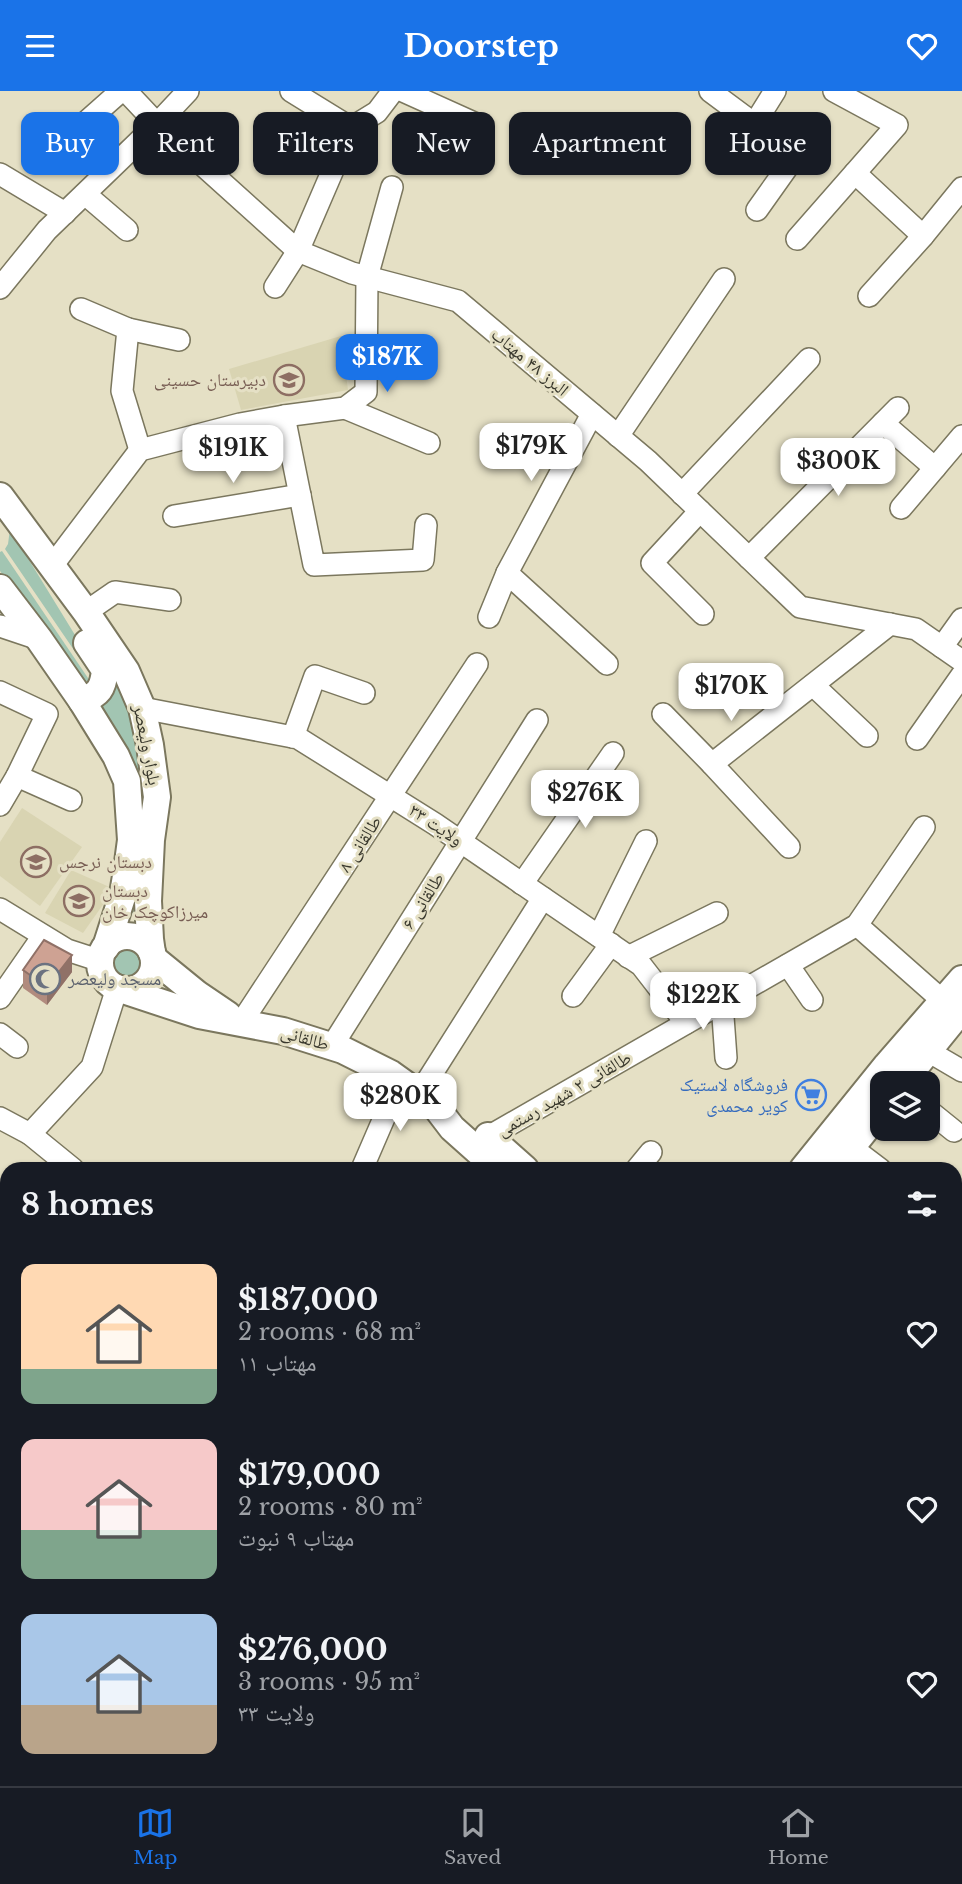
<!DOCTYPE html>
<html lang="en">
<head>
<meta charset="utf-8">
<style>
  :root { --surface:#171b24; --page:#20242c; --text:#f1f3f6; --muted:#9ea1a6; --line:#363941; --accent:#1a73e8 }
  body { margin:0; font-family:"Libre Baskerville","Noto Naskh Arabic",serif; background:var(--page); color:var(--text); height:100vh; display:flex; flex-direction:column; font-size:26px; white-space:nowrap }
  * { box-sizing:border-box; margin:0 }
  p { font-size:23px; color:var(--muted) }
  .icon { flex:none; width:38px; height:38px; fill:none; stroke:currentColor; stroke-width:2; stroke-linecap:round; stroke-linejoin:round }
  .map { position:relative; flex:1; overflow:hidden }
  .sheet { position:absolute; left:0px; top:1071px; width:962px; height:625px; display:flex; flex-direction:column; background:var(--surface); border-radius:21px 21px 0 0; box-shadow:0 2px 5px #0004 }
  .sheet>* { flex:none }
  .guide { position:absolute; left:21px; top:21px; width:920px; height:63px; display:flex; gap:14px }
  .buttons { position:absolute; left:870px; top:980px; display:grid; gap:14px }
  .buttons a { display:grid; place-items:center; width:70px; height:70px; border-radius:14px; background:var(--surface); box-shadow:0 2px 5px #0004; font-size:35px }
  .price { position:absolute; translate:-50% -60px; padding:0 16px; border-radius:14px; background:#fff; color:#222; font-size:23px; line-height:46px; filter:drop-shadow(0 2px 4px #0008) }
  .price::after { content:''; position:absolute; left:50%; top:42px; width:21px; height:16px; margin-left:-10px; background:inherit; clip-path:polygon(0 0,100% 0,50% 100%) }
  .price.on { background:var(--accent); color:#fff }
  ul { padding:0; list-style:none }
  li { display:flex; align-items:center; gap:21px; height:175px; padding:0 21px }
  li span { display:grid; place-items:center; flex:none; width:196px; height:140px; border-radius:14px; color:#555 }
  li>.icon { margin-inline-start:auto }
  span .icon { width:84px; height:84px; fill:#fffc; stroke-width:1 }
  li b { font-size:30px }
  h2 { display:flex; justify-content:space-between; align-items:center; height:84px; padding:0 21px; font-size:30px }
  .tag { padding:0 24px; border-radius:14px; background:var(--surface); box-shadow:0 2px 5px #0004; font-size:24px; line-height:63px }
  .tag.on { background:var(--accent); color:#fff }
  header { display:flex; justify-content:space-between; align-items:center; height:91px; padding:0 21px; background:var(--accent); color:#fff; font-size:32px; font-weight:800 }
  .tab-bar { display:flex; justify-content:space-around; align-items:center; height:98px; border-top:2px solid var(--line); background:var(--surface); font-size:19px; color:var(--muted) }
  .tab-bar a { display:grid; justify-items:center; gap:4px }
  .tab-bar .on { color:var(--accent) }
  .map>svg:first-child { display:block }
  .built { fill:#d9d4b2 }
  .green { fill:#a2c5b2 }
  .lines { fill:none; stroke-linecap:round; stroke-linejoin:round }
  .major-tunnel { stroke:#c3bea7; stroke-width:26; stroke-dasharray:26 13; stroke-linecap:butt }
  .minor-casing { stroke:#7b775e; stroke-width:24 }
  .major-casing { stroke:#7b775e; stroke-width:30 }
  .minor { stroke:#fff; stroke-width:21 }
  .major { stroke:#fff; stroke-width:26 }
  .rail-casing { stroke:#4d4b3f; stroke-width:7 }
  .rail { stroke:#e5e0c5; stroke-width:4.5; stroke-dasharray:13; stroke-linecap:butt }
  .wall { fill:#b18b7e }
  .shaded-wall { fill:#907167 }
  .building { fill:#cea293; stroke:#907167; stroke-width:2 }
  .labels { text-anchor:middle; stroke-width:6; stroke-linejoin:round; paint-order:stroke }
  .street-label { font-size:18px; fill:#39382d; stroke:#e5e0c5 }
  .education-label { font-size:18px; fill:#785e54; stroke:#e5e0c5; text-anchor:start }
  .worship-label { font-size:18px; fill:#5b616d; stroke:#e5e0c5; text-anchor:start }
  .shop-label { font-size:18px; fill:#366cbe; stroke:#e5e0c5; text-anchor:end }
</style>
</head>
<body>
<header><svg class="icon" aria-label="menu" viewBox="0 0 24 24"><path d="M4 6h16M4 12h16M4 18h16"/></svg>Doorstep<svg class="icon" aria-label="heart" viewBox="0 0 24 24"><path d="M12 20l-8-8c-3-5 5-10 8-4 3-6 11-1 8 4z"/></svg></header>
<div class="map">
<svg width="962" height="1695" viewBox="0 0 962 1695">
  <rect width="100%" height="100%" fill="#e5e0c5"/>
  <g class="built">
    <path d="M341,245L348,299L241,319L229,278Z"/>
    <path d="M22,717L82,756L40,815L0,785V751Z"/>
    <path d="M71,779L114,798L83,842L45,822Z"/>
    <path d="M0,1410L7,1412V1491L4,1498L0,1497Z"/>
  </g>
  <g class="green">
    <path d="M10,438L94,575L93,587L5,458L8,453Z"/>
    <path d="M2,460L90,590H82L75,583L0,480V461Z"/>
    <path d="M118,591L140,654L145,681L140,826L123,823L139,689C133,659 116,637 99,612L111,603Z"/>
    <path d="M128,852L141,857L147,878C140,893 131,890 116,889L108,877L109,864L119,854Z"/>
  </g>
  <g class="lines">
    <path class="major-tunnel" d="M956,1602L962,1606"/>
    <g class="minor-casing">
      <g id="minor">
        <path d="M126,0L157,33L298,160L352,182L458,210L648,370L800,516L916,538L962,570"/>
        <path d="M291,0L351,37"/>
        <path d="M403,0L474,32"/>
        <path d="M710,0L796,64L757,119"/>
        <path d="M755,32L775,0"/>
        <path d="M69,46L121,0"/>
        <path d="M855,82L923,145L869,205"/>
        <path d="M0,83L65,122"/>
        <path d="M85,103L127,139"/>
        <path d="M923,145L962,97"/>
        <path d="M797,148L897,34L834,0"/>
        <path d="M275,196L298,160L351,37L377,21L393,0"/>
        <path d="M0,197L47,139L157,33L188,0"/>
        <path d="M81,218L128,238L122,300L140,359"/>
        <path d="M128,238L179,249"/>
        <path d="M345,317L429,352"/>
        <path d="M284,325L314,474L423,469L426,434"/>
        <path d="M883,332L935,377"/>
        <path d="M618,345L724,188"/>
        <path d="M682,403L809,268"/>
        <path d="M901,417L962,345"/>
        <path d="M700,420L652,472L703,523"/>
        <path d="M174,425L300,404"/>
        <path d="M749,467L898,317"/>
        <path d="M52,475L140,359L240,333L284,325L345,317L366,301L367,186L392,96"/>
        <path d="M507,482L607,573"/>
        <path d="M86,521L115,501L170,509"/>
        <path d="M489,526L507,482L592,323"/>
        <path d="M0,535L39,548"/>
        <path d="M942,556L962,528"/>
        <path d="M813,594L867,645"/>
        <path d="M0,601L47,623L17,685L0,714"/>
        <path d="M142,617L298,647L435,733L641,874L686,932"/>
        <path d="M663,623L712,673"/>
        <path d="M293,646L315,585L364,602"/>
        <path d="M917,648L962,584"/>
        <path d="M17,685L71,709"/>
        <path d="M789,756L712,673L890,533"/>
        <path d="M522,793L613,662"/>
        <path d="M0,818L67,859L101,870"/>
        <path d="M857,834L943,910"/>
        <path d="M599,845L646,750"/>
        <path d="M628,866L717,822"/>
        <path d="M788,874L812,909"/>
        <path d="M573,905L611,853"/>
        <path d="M0,907L43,845"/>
        <path d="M722,912L726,967"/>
        <path d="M241,932L477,573"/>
        <path d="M0,943L17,956"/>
        <path d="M332,955L537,629"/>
        <path d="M928,960L962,980"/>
        <path d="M419,1003L543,807"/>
        <path d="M928,1019L954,1040"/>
        <path d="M0,1027L30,1043L92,976L117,897"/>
        <path d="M30,1043L73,1078"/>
        <path d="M488,1046L857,834L924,736"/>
        <path d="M851,1056L880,1078"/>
        <path d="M362,1078L400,990"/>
        <path d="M637,1078L651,1061"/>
        <path d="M956,1184L962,1175"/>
        <path d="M0,1189L7,1172"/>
        <path d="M0,1247L7,1249"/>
        <path d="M956,1260L962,1264"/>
        <path d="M0,1264L7,1266"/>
        <path d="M956,1287L962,1278"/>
        <path d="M0,1362L7,1364"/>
        <path d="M956,1401L962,1406"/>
        <path d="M0,1574L7,1556"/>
        <path d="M182,1689L194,1695"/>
        <path d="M442,1689L451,1695"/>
        <path d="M629,1689L637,1695"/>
        <path d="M776,1689L784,1695"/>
      </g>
    </g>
    <g class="major-casing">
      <g id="major">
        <path d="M0,405L86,521L126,580L142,617L150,654L157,706L151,749L148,810L150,848L152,862"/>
        <path d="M0,497L39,548L82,610L116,665L127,690L131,749L127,779L123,803L106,856"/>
        <path d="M82,610C99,603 103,598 105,579L87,552"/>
        <circle cx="127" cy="872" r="27"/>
        <path d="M154,868L197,903L228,924"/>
        <path d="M117,897L199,924L283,940L343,959L391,983L419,1003L436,1016L452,1037L498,1078"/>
        <path d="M902,992L962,918"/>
        <path d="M488,1045L525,1078"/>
        <path d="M803,1078L887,974L962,888"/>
        <path d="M834,1078L882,1018"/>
        <path d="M956,1555L962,1556"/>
        <path d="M956,1644L962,1633"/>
        <path d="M956,1676L962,1666"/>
        <path d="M288,1695L292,1689"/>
        <path d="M322,1695L326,1689"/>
        <path d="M924,1695L928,1689"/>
      </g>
    </g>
    <use href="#minor" class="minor"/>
    <use href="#major" class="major"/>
    <g class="rail-casing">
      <g id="rail">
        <path d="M956,1612L962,1601"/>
        <path d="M908,1695L911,1689"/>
      </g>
    </g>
    <use href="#rail" class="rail"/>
  </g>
  <path class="wall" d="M23,879L72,881L47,914L23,897Z"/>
  <path class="shaded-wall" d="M72,864V881L47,914V896Z"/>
  <path class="building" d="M44,849L72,864L47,896L23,879Z"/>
  <defs>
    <g id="school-ring" transform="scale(1.575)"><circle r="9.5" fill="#e5e0c5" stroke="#8d6e63" stroke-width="1.5"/><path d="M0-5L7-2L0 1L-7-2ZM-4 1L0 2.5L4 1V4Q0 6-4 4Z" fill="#8d6e63"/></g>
    <g id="mosque-ring" transform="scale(1.575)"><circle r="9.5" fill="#e5e0c5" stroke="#6b7280" stroke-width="1.5"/><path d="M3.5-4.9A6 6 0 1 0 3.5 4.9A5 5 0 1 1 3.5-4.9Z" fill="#6b7280"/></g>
    <g id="supermarket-ring" transform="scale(1.575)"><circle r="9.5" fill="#e5e0c5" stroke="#3f7fe0" stroke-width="1.5"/><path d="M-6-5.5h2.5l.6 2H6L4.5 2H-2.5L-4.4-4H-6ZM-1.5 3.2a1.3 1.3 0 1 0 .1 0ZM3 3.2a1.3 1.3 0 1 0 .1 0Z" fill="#3f7fe0"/></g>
  </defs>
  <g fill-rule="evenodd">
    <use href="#school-ring" x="289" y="289"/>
    <use href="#school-ring" x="36" y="771"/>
    <use href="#school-ring" x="79" y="810"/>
    <use href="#mosque-ring" x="45" y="888"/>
    <use href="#supermarket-ring" x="811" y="1004"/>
  </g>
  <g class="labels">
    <g class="street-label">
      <text transform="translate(530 271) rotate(40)" y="6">البرز ۴۸ مهتاب</text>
      <text transform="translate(147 654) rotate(79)" y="6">بلوار ولیعصر</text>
      <text transform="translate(436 734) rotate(34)" y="6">ولایت ٣۳</text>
      <text transform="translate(360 753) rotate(-57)" y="6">طالقانی ۸</text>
      <text transform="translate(423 810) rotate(-58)" y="6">طالقانی ۶</text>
      <text transform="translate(305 947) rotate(16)" y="6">طالقانی</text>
      <text transform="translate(564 1003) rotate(-30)" y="6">طالقانی ۲ شهید رستمی</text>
    </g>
    <g class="education-label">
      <text x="266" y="295" text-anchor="end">دبیرستان حسینی</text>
      <text x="59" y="777">دبستان نرجس</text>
      <text x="102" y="806">دبستان<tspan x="102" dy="21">میرزاکوچک خان</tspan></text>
    </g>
    <g class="worship-label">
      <text x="68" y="894">مسجد ولیعصر</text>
    </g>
    <g class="shop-label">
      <text x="788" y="1000">فروشگاه لاستیک<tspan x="788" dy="21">کویر محمدی</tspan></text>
    </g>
  </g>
</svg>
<div class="buttons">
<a><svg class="icon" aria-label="layers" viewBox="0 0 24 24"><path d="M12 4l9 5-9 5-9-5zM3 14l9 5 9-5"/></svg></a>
</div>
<b class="price on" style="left:387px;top:303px">$187K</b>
<b class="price" style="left:531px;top:392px">$179K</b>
<b class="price" style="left:233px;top:394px">$191K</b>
<b class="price" style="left:838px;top:407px">$300K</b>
<b class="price" style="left:731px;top:632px">$170K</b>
<b class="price" style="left:585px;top:739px">$276K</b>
<b class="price" style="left:703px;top:941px">$122K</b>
<b class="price" style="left:400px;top:1042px">$280K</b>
<div class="guide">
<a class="tag on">Buy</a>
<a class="tag">Rent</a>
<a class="tag">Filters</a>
<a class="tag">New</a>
<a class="tag">Apartment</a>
<a class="tag">House</a>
</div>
<section class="sheet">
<h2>8 homes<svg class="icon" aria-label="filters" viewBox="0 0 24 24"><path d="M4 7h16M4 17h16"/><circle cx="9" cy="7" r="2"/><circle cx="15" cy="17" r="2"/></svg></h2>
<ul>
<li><span style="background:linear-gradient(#ffd9b3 75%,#7fa58c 0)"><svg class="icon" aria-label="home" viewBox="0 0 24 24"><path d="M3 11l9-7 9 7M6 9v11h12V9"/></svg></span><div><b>$187,000</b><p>2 rooms · 68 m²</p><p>مهتاب ۱۱</p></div><svg class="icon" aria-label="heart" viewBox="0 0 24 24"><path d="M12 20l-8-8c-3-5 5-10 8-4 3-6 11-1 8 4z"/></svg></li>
<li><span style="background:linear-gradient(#f6c9c9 65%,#7fa58c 0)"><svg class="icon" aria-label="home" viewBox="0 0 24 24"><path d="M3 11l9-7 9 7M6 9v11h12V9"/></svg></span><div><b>$179,000</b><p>2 rooms · 80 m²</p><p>مهتاب ۹ نبوت</p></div><svg class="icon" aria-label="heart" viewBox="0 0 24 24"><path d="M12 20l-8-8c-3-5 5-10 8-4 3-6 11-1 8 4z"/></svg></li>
<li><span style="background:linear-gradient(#a9c7e8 65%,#b9a48a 0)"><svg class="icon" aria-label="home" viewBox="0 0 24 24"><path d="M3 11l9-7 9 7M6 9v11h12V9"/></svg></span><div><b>$276,000</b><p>3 rooms · 95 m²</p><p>ولایت ٣۳</p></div><svg class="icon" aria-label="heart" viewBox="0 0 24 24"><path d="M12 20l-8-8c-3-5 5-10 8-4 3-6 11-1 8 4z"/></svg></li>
</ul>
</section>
</div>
<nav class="tab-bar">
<a class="on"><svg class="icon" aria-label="map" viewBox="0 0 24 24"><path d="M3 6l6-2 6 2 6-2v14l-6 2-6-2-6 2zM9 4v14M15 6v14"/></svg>Map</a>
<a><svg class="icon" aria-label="saved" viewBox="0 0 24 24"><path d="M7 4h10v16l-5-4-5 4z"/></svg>Saved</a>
<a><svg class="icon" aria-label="home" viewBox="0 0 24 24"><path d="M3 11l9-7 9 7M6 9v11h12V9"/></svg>Home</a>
</nav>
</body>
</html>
